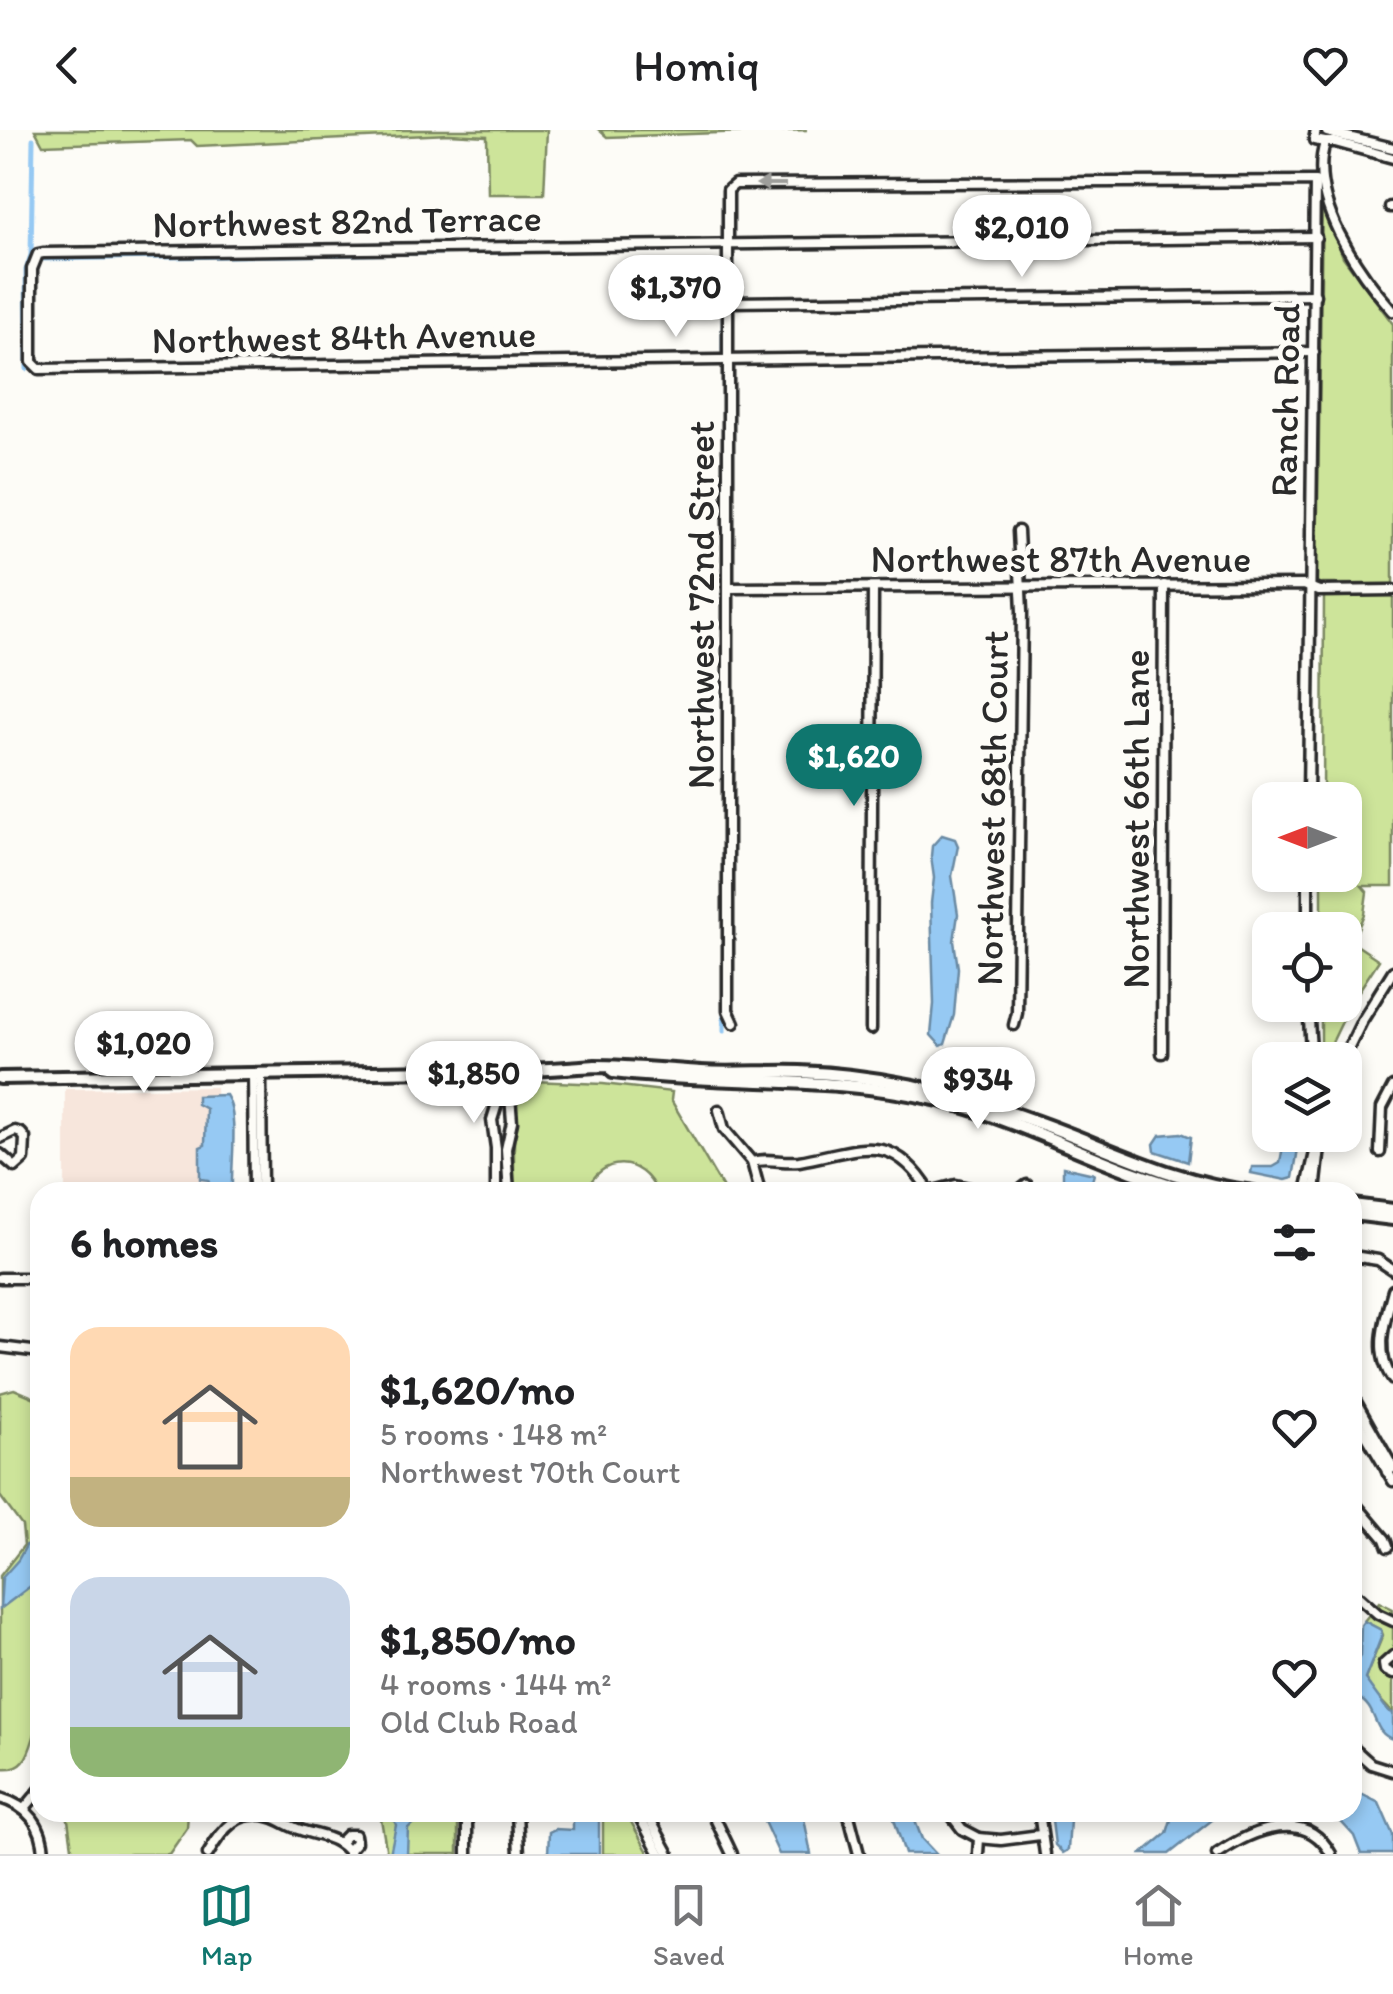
<!DOCTYPE html>
<html lang="en">
<head>
<meta charset="utf-8">
<style>
  :root { --surface:#fff; --page:#f2f2f2; --text:#202124; --muted:#757577; --line:#e0e0e0; --accent:#0f766e }
  body { margin:0; font-family:Itim,sans-serif; background:var(--page); color:var(--text); height:100vh; display:flex; flex-direction:column; font-size:38px; white-space:nowrap }
  * { box-sizing:border-box; margin:0 }
  p { font-size:32px; color:var(--muted) }
  .icon { flex:none; width:55px; height:55px; fill:none; stroke:currentColor; stroke-width:2; stroke-linecap:round; stroke-linejoin:round }
  .map { position:relative; flex:1; overflow:hidden }
  .side { position:absolute; left:30px; top:1052px; width:1332px; height:640px; display:flex; flex-direction:column; background:var(--surface); border-radius:30px; box-shadow:0 5px 15px #0003 }
  .side>* { flex:none }
  .needle { width:65px; rotate:270deg }
  .fabs { position:absolute; left:1252px; top:652px; display:grid; gap:20px }
  .fabs a { display:grid; place-items:center; width:110px; height:110px; border-radius:20px; background:var(--surface); box-shadow:0 5px 15px #0003; font-size:50px }
  .price { position:absolute; translate:-50% -85px; padding:0 22px; border-radius:35px; background:#fff; color:#222; font-size:32px; line-height:65px; filter:drop-shadow(0 2px 5px #0008) }
  .price::after { content:''; position:absolute; left:50%; top:60px; width:30px; height:22px; margin-left:-15px; background:inherit; clip-path:polygon(0 0,100% 0,50% 100%) }
  .price.current { background:var(--accent); color:#fff }
  ul { padding:0; list-style:none }
  li { display:flex; align-items:center; gap:30px; height:250px; padding:0 40px }
  li span { display:grid; place-items:center; flex:none; width:280px; height:200px; border-radius:30px; color:#555 }
  li>.icon { margin-inline-start:auto }
  span .icon { width:120px; height:120px; fill:#fffc; stroke-width:1 }
  li b { font-size:42px }
  h2 { display:flex; justify-content:space-between; align-items:center; height:120px; padding:0 40px; font-size:42px }
  header { display:flex; justify-content:space-between; align-items:center; height:130px; padding:0 40px; background:var(--surface); font-size:45px; font-weight:600 }
  .dock { display:flex; justify-content:space-around; align-items:center; height:140px; border-top:2px solid var(--line); background:var(--surface); font-size:28px; color:var(--muted) }
  .dock a { display:grid; justify-items:center; gap:5px }
  .dock .current { color:var(--accent) }
  .map>svg:first-child { display:block }
  .built { fill:#f7e6dc }
  .green { fill:#cde49a; stroke:#7c8862; stroke-width:2.5 }
  .water { fill:#96c9f3; stroke:#6b8aa3; stroke-width:2.5 }
  .lines { fill:none; stroke-linecap:round; stroke-linejoin:round }
  .canal { stroke:#96c9f3; stroke-width:5 }
  .minor-casing { stroke:#2b2b2b; stroke-width:15 }
  .major-casing { stroke:#2b2b2b; stroke-width:18 }
  .minor { stroke:#fdfcf7; stroke-width:8 }
  .major { stroke:#fdfcf7; stroke-width:10 }
  .oneway { fill:#9e9e9b }
  .labels { text-anchor:middle; stroke-width:10; stroke-linejoin:round; paint-order:stroke }
  .street-label { font-size:38px; fill:#2b2b2b; stroke:#fdfcf7 }
</style>
</head>
<body>
<header><svg class="icon" aria-label="back" viewBox="0 0 24 24"><path d="M15 5l-7 7 7 7"/></svg>Homiq<svg class="icon" aria-label="heart" viewBox="0 0 24 24"><path d="M12 20l-8-8c-3-5 5-10 8-4 3-6 11-1 8 4z"/></svg></header>
<div class="map">
<svg width="1393" height="1724" viewBox="0 0 1393 1724">
  <rect width="100%" height="100%" fill="#fdfcf7"/>
  <filter id="ink" filterUnits="userSpaceOnUse"><feTurbulence type="fractalNoise" baseFrequency=".01" numOctaves="2"/><feDisplacementMap in="SourceGraphic" scale="20" xChannelSelector="R" yChannelSelector="G"/><feConvolveMatrix kernelMatrix="1 2 1 2 8 2 1 2 1" color-interpolation-filters="sRGB"/></filter>
  <g filter="url(#ink)">
    <path class="built" d="M216,957L220,1062H65V959Z"/>
    <g class="green">
      <path d="M35,0H547L544,64H488L487,6L449,4L197,16L191,10L43,15Z"/>
      <path d="M599,0H807L607,7Z"/>
      <path d="M1322,72L1343,127L1393,194V454H1317Z"/>
      <path d="M1393,462V756H1362L1367,762L1364,784L1357,801L1345,806V800H1322V745H1345V670H1323L1324,463Z"/>
      <path d="M1345,816H1358L1379,830L1351,873L1326,925L1321,924V875H1345Z"/>
      <path d="M532,951L603,954L672,962L671,970L725,1062H657C642,1026 600,1024 586,1062H514V953Z"/>
      <path d="M14,1259L40,1270V1590C29,1613 32,1642 0,1638V1446L24,1415L22,1396L0,1366V1263Z"/>
      <path d="M1379,1472L1393,1479V1583L1366,1555L1365,1549L1383,1505L1381,1500L1364,1491Z"/>
      <path d="M67,1683H188L187,1698L169,1724H73Z"/>
      <path d="M372,1683H458V1724H387L381,1689Z"/>
      <path d="M603,1683H626L649,1724H603Z"/>
    </g>
    <g class="water">
      <path d="M942,705L955,709L958,716L952,746L958,784L954,811L958,838L954,885L945,914L941,916L931,905L934,874L931,773L934,748L931,726L932,716Z"/>
      <path d="M226,965C239,983 231,1033 232,1058L229,1062L212,1061L208,1050L200,1049V1017L205,1015L206,979L197,974V966Z"/>
      <path d="M1181,1003L1191,1007L1188,1032L1155,1021L1154,1014L1160,1005Z"/>
      <path d="M1285,1005L1300,1007L1293,1048L1286,1050L1251,1043L1252,1037H1273L1280,1033Z"/>
      <path d="M1063,1037L1094,1044L1089,1062H1063Z"/>
      <path d="M40,1402V1449L0,1479L2,1448L18,1430L32,1405Z"/>
      <path d="M1364,1491L1381,1500L1382,1505L1365,1549L1388,1581L1393,1583V1609C1372,1604 1378,1577 1358,1568L1353,1570V1537L1360,1526L1361,1495Z"/>
      <path d="M1353,1660L1379,1673L1393,1705V1724H1361L1354,1706L1333,1683L1352,1682Z"/>
      <path d="M391,1683H424L408,1698L407,1724H390L396,1695Z"/>
      <path d="M573,1683H599V1724H548L549,1702L555,1699L573,1700Z"/>
      <path d="M760,1683H803L811,1724H779Z"/>
      <path d="M892,1683H912L922,1709L936,1724H905Z"/>
      <path d="M1051,1683H1081L1070,1690L1068,1720L1063,1723L1055,1715Z"/>
      <path d="M1173,1683H1221L1169,1724H1142L1167,1703Z"/>
    </g>
    <g class="lines">
      <g class="canal">
        <path d="M711,118L724,119L723,220"/>
        <path d="M38,129L610,120"/>
        <path d="M731,234L1238,228"/>
        <path d="M27,239L26,140L31,125L33,9"/>
        <path d="M724,901V234"/>
      </g>
      <g class="minor-casing">
        <g id="minor">
          <path d="M1316,0L1314,10L1325,12"/>
          <path d="M1327,2L1393,18"/>
          <path d="M1326,12H1335L1393,28"/>
          <path d="M1325,13C1307,69 1358,142 1393,181"/>
          <path d="M1390,77H1393"/>
          <path d="M729,172L1315,165"/>
          <path d="M1314,222L39,239L32,232V139L38,124L43,123L1316,107"/>
          <path d="M728,458L1304,455L1319,461L1393,460"/>
          <path d="M1308,745V800"/>
          <path d="M1308,875L1311,920"/>
          <path d="M734,893L728,880V60L735,54L1315,51L1308,670"/>
          <path d="M1014,895L1017,883L1022,481L1018,401"/>
          <path d="M871,899L873,458"/>
          <path d="M1162,923L1164,455"/>
          <path d="M1343,930L1362,891L1393,841"/>
          <path d="M253,944L254,1062"/>
          <path d="M261,944L262,1062"/>
          <path d="M719,980L724,999L752,1032L760,1062"/>
          <path d="M0,1008L15,1001L21,1003L25,1008L24,1029L15,1037L0,1024"/>
          <path d="M1380,1022L1382,978L1393,957"/>
          <path d="M752,1032C767,1027 782,1033 799,1031C859,1021 891,998 930,1062"/>
          <path d="M496,1062V1018L492,990L499,967L500,950"/>
          <path d="M509,1062L506,1019L512,992L509,952"/>
          <path d="M930,1062L956,1055L987,1062"/>
          <path d="M1018,1062L1027,1055"/>
          <path d="M1306,1062L1319,1005"/>
          <path d="M1315,1062L1320,1017"/>
          <path d="M1359,1127L1378,1130L1393,1140"/>
          <path d="M0,1148H40"/>
          <path d="M1393,1160C1385,1191 1373,1221 1393,1250"/>
          <path d="M0,1217L40,1222"/>
          <path d="M1352,1265L1393,1338L1387,1342"/>
          <path d="M1352,1281L1393,1351"/>
          <path d="M1352,1370L1385,1409L1388,1417"/>
          <path d="M1352,1461L1378,1484L1393,1491"/>
          <path d="M1393,1526L1384,1534L1385,1540L1393,1544"/>
          <path d="M1352,1617L1371,1634L1393,1641"/>
          <path d="M0,1668C28,1676 43,1695 44,1724"/>
          <path d="M24,1679L40,1660"/>
          <path d="M517,1682L519,1724"/>
          <path d="M637,1682L660,1724"/>
          <path d="M646,1682L669,1724"/>
          <path d="M712,1682L732,1724"/>
          <path d="M848,1682L859,1724"/>
          <path d="M949,1682L962,1699L979,1708L978,1724"/>
          <path d="M1039,1682L1045,1724"/>
          <path d="M979,1708L1001,1710L1040,1705"/>
          <path d="M340,1712L347,1705H355L356,1712L348,1721"/>
          <path d="M208,1724C222,1699 239,1677 271,1687C281,1690 290,1697 301,1700C321,1707 337,1706 350,1724"/>
          <path d="M467,1724V1682"/>
          <path d="M1217,1724C1252,1700 1306,1677 1331,1724"/>
        </g>
      </g>
      <g class="major-casing">
        <g id="major">
          <path d="M511,940V950L505,953L500,950L498,943L505,937C519,943 575,937 595,936C630,936 666,940 701,942C734,944 767,941 800,942C881,945 962,964 1037,992C1110,1018 1175,1053 1253,1062"/>
          <path d="M613,942C722,955 831,945 939,970C1028,991 1108,1041 1197,1062"/>
          <path d="M0,948L438,941L478,943L498,949"/>
          <path d="M1352,1075L1393,1080"/>
          <path d="M1352,1084L1393,1089"/>
        </g>
      </g>
      <use href="#minor" class="minor"/>
      <use href="#major" class="major"/>
    </g>
    <defs><path id="oneway-solid" d="M-6-.8H1V-3.2L6.5 0L1 3.2V.8H-6Z" transform="scale(2.5)"/></defs>
    <use class="oneway" href="#oneway-solid" transform="translate(771 54) rotate(180)"/>
  </g>
  <g class="labels">
    <g class="street-label">
      <text transform="translate(347 91) rotate(-1)" y="13">Northwest 82nd Terrace</text>
      <text transform="translate(344 207) rotate(-1)" y="13">Northwest 84th Avenue</text>
      <text transform="translate(1285 270) rotate(-89)" y="13">Ranch Road</text>
      <text x="1061" y="442">Northwest 87th Avenue</text>
      <text transform="translate(701 475) rotate(-90)" y="13">Northwest 72nd Street</text>
      <text transform="translate(992 678) rotate(-89)" y="13">Northwest 68th Court</text>
      <text transform="translate(1136 689) rotate(-90)" y="13">Northwest 66th Lane</text>
    </g>
  </g>
</svg>
<div class="fabs">
<a><svg class="needle" viewBox="-14 -14 28 28"><path d="M0-13l5 13h-10z" fill="#e53935"/><path d="M0 13l5-13h-10z" fill="#757577"/></svg></a>
<a><svg class="icon" aria-label="locate" viewBox="0 0 24 24"><circle cx="12" cy="12" r="6"/><path d="M12 2v4M12 18v4M2 12h4M18 12h4"/></svg></a>
<a><svg class="icon" aria-label="layers" viewBox="0 0 24 24"><path d="M12 4l9 5-9 5-9-5zM3 14l9 5 9-5"/></svg></a>
</div>
<b class="price" style="left:1022px;top:150px">$2,010</b>
<b class="price" style="left:676px;top:210px">$1,370</b>
<b class="price current" style="left:854px;top:679px">$1,620</b>
<b class="price" style="left:144px;top:966px">$1,020</b>
<b class="price" style="left:474px;top:996px">$1,850</b>
<b class="price" style="left:978px;top:1002px">$934</b>
<section class="side">
<h2>6 homes<svg class="icon" aria-label="filters" viewBox="0 0 24 24"><path d="M4 7h16M4 17h16"/><circle cx="9" cy="7" r="2"/><circle cx="15" cy="17" r="2"/></svg></h2>
<ul>
<li><span style="background:linear-gradient(#ffd9b3 75%,#c2b280 0)"><svg class="icon" aria-label="home" viewBox="0 0 24 24"><path d="M3 11l9-7 9 7M6 9v11h12V9"/></svg></span><div><b>$1,620/mo</b><p>5 rooms · 148 m²</p><p>Northwest 70th Court</p></div><svg class="icon" aria-label="heart" viewBox="0 0 24 24"><path d="M12 20l-8-8c-3-5 5-10 8-4 3-6 11-1 8 4z"/></svg></li>
<li><span style="background:linear-gradient(#c9d6e8 75%,#8fb573 0)"><svg class="icon" aria-label="home" viewBox="0 0 24 24"><path d="M3 11l9-7 9 7M6 9v11h12V9"/></svg></span><div><b>$1,850/mo</b><p>4 rooms · 144 m²</p><p>Old Club Road</p></div><svg class="icon" aria-label="heart" viewBox="0 0 24 24"><path d="M12 20l-8-8c-3-5 5-10 8-4 3-6 11-1 8 4z"/></svg></li>
</ul>
</section>
</div>
<nav class="dock">
<a class="current"><svg class="icon" aria-label="map" viewBox="0 0 24 24"><path d="M3 6l6-2 6 2 6-2v14l-6 2-6-2-6 2zM9 4v14M15 6v14"/></svg>Map</a>
<a><svg class="icon" aria-label="saved" viewBox="0 0 24 24"><path d="M7 4h10v16l-5-4-5 4z"/></svg>Saved</a>
<a><svg class="icon" aria-label="home" viewBox="0 0 24 24"><path d="M3 11l9-7 9 7M6 9v11h12V9"/></svg>Home</a>
</nav>
</body>
</html>
